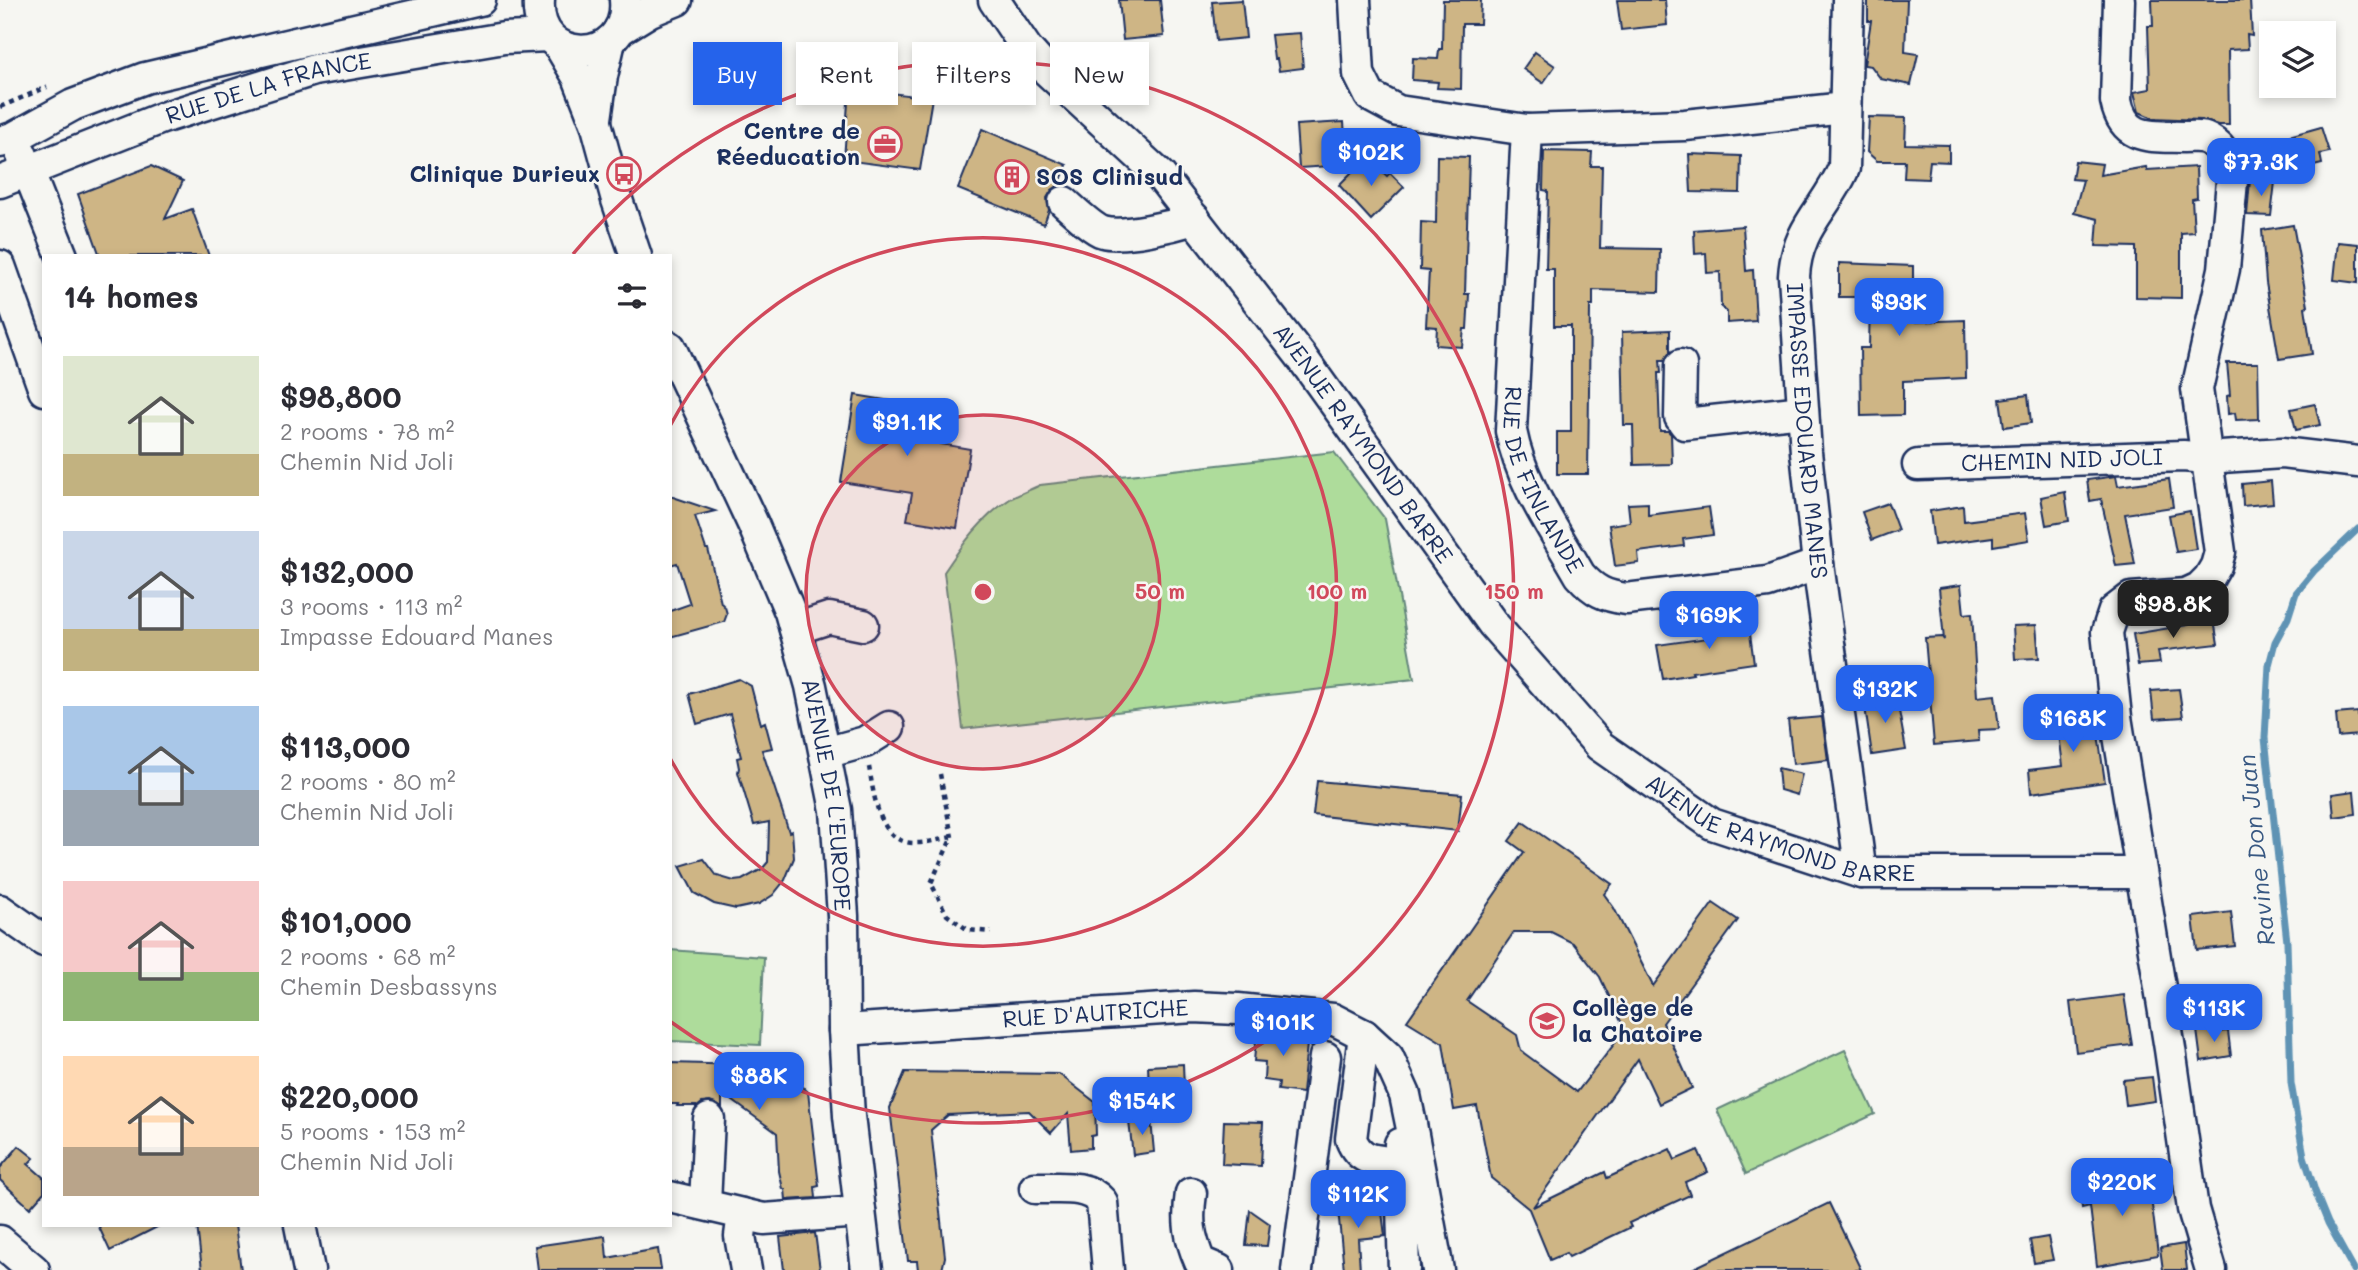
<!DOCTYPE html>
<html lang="en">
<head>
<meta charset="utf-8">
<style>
  :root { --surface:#fff; --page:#f2f2f3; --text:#2b2b33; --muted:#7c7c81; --accent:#2563eb }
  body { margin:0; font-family:Mali,sans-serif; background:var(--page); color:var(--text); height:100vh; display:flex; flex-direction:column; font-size:26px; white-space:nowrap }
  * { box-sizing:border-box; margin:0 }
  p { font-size:23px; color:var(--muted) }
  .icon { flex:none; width:38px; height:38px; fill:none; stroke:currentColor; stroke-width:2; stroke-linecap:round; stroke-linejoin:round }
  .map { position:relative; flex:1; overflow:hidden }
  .sheet { position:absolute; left:42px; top:254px; width:630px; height:973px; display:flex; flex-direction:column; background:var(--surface); border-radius:0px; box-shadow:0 4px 10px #0003 }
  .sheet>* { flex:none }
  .guide { position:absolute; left:693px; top:42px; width:665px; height:63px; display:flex; gap:14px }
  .fabs { position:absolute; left:2259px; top:21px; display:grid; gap:14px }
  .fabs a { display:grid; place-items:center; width:77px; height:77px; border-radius:0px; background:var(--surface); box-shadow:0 4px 10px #0003; font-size:35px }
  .price { position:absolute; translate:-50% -60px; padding:0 16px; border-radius:14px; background:var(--accent); color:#fff; font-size:23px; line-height:46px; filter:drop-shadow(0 2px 4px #0008) }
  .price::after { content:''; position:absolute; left:50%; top:42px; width:21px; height:16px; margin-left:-10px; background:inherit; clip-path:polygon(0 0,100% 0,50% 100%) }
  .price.on { background:#222; color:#fff }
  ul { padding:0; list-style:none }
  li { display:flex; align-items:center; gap:21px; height:175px; padding:0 21px }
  li span { display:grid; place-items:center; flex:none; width:196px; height:140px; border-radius:0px; color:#555 }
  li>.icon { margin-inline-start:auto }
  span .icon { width:84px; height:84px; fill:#fffc; stroke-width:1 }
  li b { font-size:30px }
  h2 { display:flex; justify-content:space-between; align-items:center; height:84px; padding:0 21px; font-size:30px }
  .tag { padding:0 24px; border-radius:0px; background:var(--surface); box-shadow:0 4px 10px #0003; font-size:24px; line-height:63px }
  .tag.on { background:var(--accent); color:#fff }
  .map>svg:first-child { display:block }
  .green { fill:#aedc9b; stroke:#64867c; stroke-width:2 }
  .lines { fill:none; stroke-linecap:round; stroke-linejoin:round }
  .stream { stroke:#5f93b4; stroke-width:7 }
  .building { fill:#ceb585; stroke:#1b2f5e; stroke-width:2; fill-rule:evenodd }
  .minor-casing { stroke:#1b2f5e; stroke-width:35 }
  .path { stroke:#1b2f5e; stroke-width:4.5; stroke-dasharray:5 5; stroke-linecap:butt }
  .minor { stroke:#f6f6f2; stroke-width:30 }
  .ring { fill:none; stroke:#d1495b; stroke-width:3.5 }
  .labels { text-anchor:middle; stroke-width:5; stroke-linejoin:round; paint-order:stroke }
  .street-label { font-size:23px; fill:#1b2f5e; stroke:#f6f6f2 }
  .poi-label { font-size:23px; font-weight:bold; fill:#1b2f5e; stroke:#f6f6f2; text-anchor:end }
  .water-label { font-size:24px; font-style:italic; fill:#385882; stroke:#f6f6f2 }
  .centre { fill:#d1495b; stroke:#f6f6f2; stroke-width:3.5 }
  .ring-label { font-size:21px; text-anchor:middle; font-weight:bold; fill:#d1495b; stroke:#f6f6f2; stroke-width:5; stroke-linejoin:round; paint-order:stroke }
</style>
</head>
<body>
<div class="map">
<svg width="2358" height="1270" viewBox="0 0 2358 1270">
  <rect width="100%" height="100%" fill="#f6f6f2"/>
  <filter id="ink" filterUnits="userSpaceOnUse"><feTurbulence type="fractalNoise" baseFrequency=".0143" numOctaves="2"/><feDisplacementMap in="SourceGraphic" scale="14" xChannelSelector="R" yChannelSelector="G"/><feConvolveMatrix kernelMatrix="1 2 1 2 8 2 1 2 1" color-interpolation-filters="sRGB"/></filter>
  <g filter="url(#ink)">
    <g class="green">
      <path d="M1334,452L1385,519L1414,679L963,729L944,572C962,545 982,517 1010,499C1019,494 1030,490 1040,485Z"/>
      <path d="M670,950L764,957L760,1045L670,1041Z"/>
      <path d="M1845,1050L1875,1114L1746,1174L1717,1110Z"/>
    </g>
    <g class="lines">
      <path class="stream" d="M2354,1270L2328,1223L2315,1191L2304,1156L2297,1118L2291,1083L2287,942L2265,738L2269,665L2275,642L2288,618L2296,593L2314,571L2358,529"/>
    </g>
    <g class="building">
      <path d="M1119,0H1160L1164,36L1123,40Z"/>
      <path d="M1242,0L1246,38L1216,41L1212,2Z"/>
      <path d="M1443,0H1481L1480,24H1462L1461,89L1437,88L1438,82L1412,80L1413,58L1438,59L1439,49H1442Z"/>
      <path d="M1617,0H1665L1667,25L1621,30Z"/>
      <path d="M1868,0H1907L1905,52L1918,54L1911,85L1881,79L1871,66L1864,65L1871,21H1868Z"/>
      <path d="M2152,0H2250L2252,36L2247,35L2248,49L2228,50L2229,125H2218L2201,120L2153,118L2139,112L2134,92L2150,89L2148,26H2153Z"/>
      <path d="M1300,33L1303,68L1279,71L1277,59H1274L1271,35Z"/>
      <path d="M1535,52L1555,66L1543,83L1523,69Z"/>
      <path d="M849,88L932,98L920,170L844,160Z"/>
      <path d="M1869,117L1906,118L1905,144L1949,145V162L1930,161L1928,179L1904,178L1905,161H1877L1867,152Z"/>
      <path d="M1344,122L1347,165L1299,168L1296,125Z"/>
      <path d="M2321,127L2329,152L2320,154L2322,164L2297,170L2289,136Z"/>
      <path d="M982,129L1067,165L1059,185L1052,190L1047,198L1049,210L1044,224L958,189Z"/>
      <path d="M1544,151L1592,152L1591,166H1602L1600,248L1660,249L1659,292L1593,290V306H1590L1588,474H1557V432H1571V326H1554V269H1546L1548,191L1543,190Z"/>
      <path d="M1689,154L1741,156L1740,193L1691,192Z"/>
      <path d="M1437,156L1469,157L1465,294H1469L1467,329H1464L1462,347L1436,345L1437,327L1426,326L1429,271L1420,270L1421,222L1436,223Z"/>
      <path d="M1367,157L1387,176L1390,173L1404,187L1371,220L1339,185Z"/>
      <path d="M2075,161L2102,164L2100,175L2146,167L2147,170L2196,167L2197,198L2192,199L2194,232L2181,233V298L2136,297V247L2096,246L2098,219L2074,213L2083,180L2072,179Z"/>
      <path d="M151,166L183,181L165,219L192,209L209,256H100L78,194Z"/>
      <path d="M2250,180L2275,182L2271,216L2247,215Z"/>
      <path d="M2293,225L2308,306L2305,307L2312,354L2279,359L2266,283L2262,230Z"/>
      <path d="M1743,226L1746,271L1753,270L1756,321L1727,323V312L1721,307L1720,272L1707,273L1706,253L1695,254L1694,230Z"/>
      <path d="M2338,242L2358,244V283L2334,280Z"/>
      <path d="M1839,263L1913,266V322L1965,320L1966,378L1903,381V415L1861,416L1860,348H1869L1870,297H1839Z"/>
      <path d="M1670,330V352L1665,360H1660L1661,373H1658L1660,431H1668L1671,434L1672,464L1634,465L1633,425H1624L1622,332Z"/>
      <path d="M2227,363H2258L2259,419L2236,420L2235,413L2228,414L2227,396L2230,395Z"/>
      <path d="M855,395L946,410L941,444L970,449L957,528L907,520L912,493L841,482Z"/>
      <path d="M2028,395L2031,423L2004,427L2000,399Z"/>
      <path d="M2315,404L2320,425L2296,430L2291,409Z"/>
      <path d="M2116,476L2118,486L2169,479L2173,507L2125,514L2135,564L2116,566L2101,499L2090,501L2087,480Z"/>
      <path d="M2271,481L2273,503L2243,506L2242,484Z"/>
      <path d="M2065,492L2069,521L2046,525L2041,497Z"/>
      <path d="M670,496L715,511L695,516L706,549H708L721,603L725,607L727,614L724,622L670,637V611L690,604L677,563L670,565Z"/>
      <path d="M1648,503V515L1709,507L1713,535L1683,539L1684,546L1638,552L1639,563L1615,566L1609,525L1630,522L1628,504Z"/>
      <path d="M1888,503L1898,530L1872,540L1862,512Z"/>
      <path d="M1963,506L1964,521L2025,513L2029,540L1993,546V537L1934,545L1930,511Z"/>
      <path d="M2190,511L2196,549L2176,552L2169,515Z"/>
      <path d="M1961,585L1964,614L1972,613L1977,697L1995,695L1999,729L1978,730L1979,741L1934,745L1925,638L1942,637L1944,640L1939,588Z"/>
      <path d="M1748,619L1754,663L1692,672L1693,674L1663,679L1657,645L1715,637L1713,623Z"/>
      <path d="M2214,620L2218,644L2158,651L2160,663L2138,665L2133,634L2188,625L2187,623Z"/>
      <path d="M2036,625L2039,658L2015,659L2013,626Z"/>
      <path d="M739,679L751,686L761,724L765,722L772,748L762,750L789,832L792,831L794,858L785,880L773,895L759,904L736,909L714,904L694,893L680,866L704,859L717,876L734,881L742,880L762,869L768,862L769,822L754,825L738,772L739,768L737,758L741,757L730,714L697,724L689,694Z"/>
      <path d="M2179,689L2183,717L2154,719L2151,691Z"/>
      <path d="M1896,694L1906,750L1872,755L1864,700Z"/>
      <path d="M2094,707L2105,782L2031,793L2029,770L2063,766L2056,710Z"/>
      <path d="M2358,712V735L2338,737L2336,714Z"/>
      <path d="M1822,717L1828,760L1793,764L1788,720Z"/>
      <path d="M1778,768L1802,774L1797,795L1780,790Z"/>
      <path d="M1317,781L1462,794L1458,831L1313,815Z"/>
      <path d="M2354,791L2356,814L2334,817L2332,794Z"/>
      <path d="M1523,822L1612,884L1604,894L1614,908L1653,986L1713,903L1738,920L1663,1023L1692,1088L1659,1104L1638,1059L1533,1207L1605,1172L1607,1178L1670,1149L1675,1160L1698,1150L1708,1172L1685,1182L1690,1195L1629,1223L1631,1227L1569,1257L1566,1253L1550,1260L1529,1209L1491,1178L1477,1106L1454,1110L1443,1043L1407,1021L1524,852L1509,841ZM1514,932H1551L1573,943L1600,977L1625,1030L1577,1092L1521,1051L1517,1035L1467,1001Z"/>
      <path d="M2231,912L2235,946L2197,950L2193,917Z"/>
      <path d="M2124,995L2132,1045L2076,1052L2070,1002Z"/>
      <path d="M2217,1027V1032L2228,1031L2231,1056L2201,1061L2197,1030Z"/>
      <path d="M1257,1029L1308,1034L1302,1093L1278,1090L1279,1082L1264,1080L1265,1062L1254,1061Z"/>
      <path d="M670,1063L782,1066L808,1092L819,1186L815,1187L816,1198L786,1200L785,1189H783L779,1171L777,1133L722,1093V1108L710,1102L702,1103L696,1108V1106H677L678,1104H670Z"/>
      <path d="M1183,1064L1184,1088L1149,1089L1148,1066Z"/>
      <path d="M905,1072L1059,1074L1095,1102L1096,1135L1091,1136V1148L1071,1150L1068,1114L1051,1133L1029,1111L948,1115L931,1130L945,1257L942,1270H918L917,1261H908L890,1108Z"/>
      <path d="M2152,1077L2155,1101L2126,1105L2123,1080Z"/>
      <path d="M1151,1120L1154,1152L1133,1155L1129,1122Z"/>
      <path d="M1224,1121L1263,1122L1261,1166L1222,1164Z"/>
      <path d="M19,1146L34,1158L28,1164L44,1178V1192L30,1208L0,1180V1168Z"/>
      <path d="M2154,1174L2157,1196L2151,1197L2158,1255L2097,1266L2090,1206L2082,1208L2079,1184Z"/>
      <path d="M1356,1203L1357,1207L1381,1204L1385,1236L1358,1239L1360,1270H1344L1338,1209H1341V1204Z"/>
      <path d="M1829,1203L1861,1270H1690Z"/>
      <path d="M1250,1210L1270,1224L1267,1246L1246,1245Z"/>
      <path d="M98,1225H161L110,1251Z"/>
      <path d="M197,1225H235L241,1270H202Z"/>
      <path d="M815,1233L820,1270H784L780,1237Z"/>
      <path d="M605,1236L607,1258L658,1249L661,1270H538L535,1246Z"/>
      <path d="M2048,1237L2053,1260L2034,1263L2030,1240Z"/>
      <path d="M2184,1244L2187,1270H2163L2160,1248Z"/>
    </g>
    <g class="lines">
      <g class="minor-casing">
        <g id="minor">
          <path d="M539,0C534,69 631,66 625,0"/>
          <path id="s1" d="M994,0L1027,49L1044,68L1160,175L1300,355L1493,624L1600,746L1712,824L1861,873H2140"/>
          <path d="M1355,0L1359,74L1370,96L1398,111L1527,130L1685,125L1845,108"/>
          <path id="s2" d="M1848,0L1844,168C1826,210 1797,226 1794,276L1806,452L1818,564L1861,873"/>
          <path d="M2119,0L2116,101C2124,141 2151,136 2184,137C2191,137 2199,136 2205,138C2220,144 2227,157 2233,170L2224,269L2197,389L2220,552L2216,566L2209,578L2199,588L2186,594L2131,598L2114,611L2107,632L2116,717L2170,1049L2193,1209L2211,1270"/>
          <path d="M619,30L650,11L677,0"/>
          <path d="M559,45L578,77L596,123L617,200L636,256"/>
          <path d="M596,119L602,76L610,41"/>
          <path id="s3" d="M1527,130L1511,431C1521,484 1554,529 1580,575C1594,591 1605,596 1626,599L1768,582L1818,564"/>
          <path d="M0,142L15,137L73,105L145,78L480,0"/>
          <path d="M21,153L62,256"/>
          <path id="s4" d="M0,182L162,118L314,70L504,38L548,36"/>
          <path d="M1064,202C1073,210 1093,229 1103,232C1123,238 1175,225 1195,219"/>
          <path d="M0,266L44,390"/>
          <path id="s5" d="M670,347L753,524L790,612L811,686L836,810L843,916L844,1030L849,1116L867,1270"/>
          <path d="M1681,365L1680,417L1685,424L1803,411"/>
          <path id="s6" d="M1918,465L2183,456L2206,458L2282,453L2358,462"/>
          <path d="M795,629L829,618L863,625"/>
          <path d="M825,753L865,742L889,727"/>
          <path d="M0,910L44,941"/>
          <path id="s7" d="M844,1030L1194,1007L1238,1009L1333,1019L1364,1035L1388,1057L1405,1095L1411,1124L1438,1270"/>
          <path d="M1364,1035L1351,1139C1360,1163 1378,1160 1400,1163"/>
          <path d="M1400,1144L1404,1270"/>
          <path d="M1035,1188C1058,1189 1086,1183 1102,1202L1108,1270"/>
          <path d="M1191,1193C1187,1221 1189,1236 1200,1262L1219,1270"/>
          <path d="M670,1197L764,1219L860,1212"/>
          <path d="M705,1204L709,1119"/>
          <path d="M743,1214L740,1236L746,1270"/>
          <path d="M300,1225L309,1270"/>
          <path d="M0,1241L34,1270"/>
          <path d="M1297,1270L1325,1057"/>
        </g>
      </g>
      <g class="path">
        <path d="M0,107L47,87"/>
        <path d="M869,767C874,794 878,842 913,843C925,844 940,839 952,837L931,883L947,915L968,930L991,932"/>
        <path d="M940,774L952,837"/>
      </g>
      <use href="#minor" class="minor"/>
    </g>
  </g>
  <circle cx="983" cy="592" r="177" fill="#d1495b" fill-opacity=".12"/>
  <g class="ring">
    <circle cx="983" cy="592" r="177"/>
    <path d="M670 426A354 354 0 1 1 670 758"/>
    <path d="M573 254A531 531 0 1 1 671 1022"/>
  </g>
  <defs>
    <g id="office-ring" transform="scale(1.75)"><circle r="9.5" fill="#f6f6f2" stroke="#d1495b" stroke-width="1.5"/><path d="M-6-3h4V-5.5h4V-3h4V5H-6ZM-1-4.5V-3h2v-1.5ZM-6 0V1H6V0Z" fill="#d1495b"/></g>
    <g id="bus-ring" transform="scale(1.75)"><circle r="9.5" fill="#f6f6f2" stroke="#d1495b" stroke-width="1.5"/><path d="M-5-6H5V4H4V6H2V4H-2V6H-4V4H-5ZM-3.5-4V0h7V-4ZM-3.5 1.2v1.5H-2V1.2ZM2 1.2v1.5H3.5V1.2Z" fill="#d1495b"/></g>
    <g id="building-ring" transform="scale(1.75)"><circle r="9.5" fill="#f6f6f2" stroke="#d1495b" stroke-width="1.5"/><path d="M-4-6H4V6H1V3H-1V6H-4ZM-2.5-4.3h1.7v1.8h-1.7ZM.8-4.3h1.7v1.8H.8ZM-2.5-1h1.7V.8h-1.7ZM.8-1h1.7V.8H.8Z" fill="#d1495b"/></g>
    <g id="school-ring" transform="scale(1.75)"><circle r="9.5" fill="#f6f6f2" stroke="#d1495b" stroke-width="1.5"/><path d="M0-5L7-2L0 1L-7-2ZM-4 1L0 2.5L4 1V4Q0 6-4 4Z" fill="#d1495b"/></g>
  </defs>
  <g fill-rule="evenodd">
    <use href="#office-ring" x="885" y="144"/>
    <use href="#bus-ring" x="624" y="174"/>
    <use href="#building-ring" x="1012" y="177"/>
    <use href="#school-ring" x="1547" y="1021"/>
  </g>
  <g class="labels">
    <g class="street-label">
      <text dy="8" stroke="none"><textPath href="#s4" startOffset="285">RUE DE LA FRANCE</textPath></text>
      <text dy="8" stroke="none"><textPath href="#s2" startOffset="444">IMPASSE EDOUARD MANES</textPath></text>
      <text dy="8" stroke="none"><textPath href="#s1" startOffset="579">AVENUE RAYMOND BARRE</textPath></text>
      <text dy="8" stroke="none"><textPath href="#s6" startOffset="144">CHEMIN NID JOLI</textPath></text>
      <text dy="8" stroke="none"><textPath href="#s3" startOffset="357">RUE DE FINLANDE</textPath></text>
      <text dy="8" stroke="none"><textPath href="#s5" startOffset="478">AVENUE DE L'EUROPE</textPath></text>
      <text dy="8" stroke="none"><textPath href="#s1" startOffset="1167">AVENUE RAYMOND BARRE</textPath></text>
      <text dy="8" stroke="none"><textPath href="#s7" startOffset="252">RUE D'AUTRICHE</textPath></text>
    </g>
    <g class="poi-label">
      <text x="860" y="139">Centre de<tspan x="860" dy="26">Réeducation</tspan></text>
      <text x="600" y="182">Clinique Durieux</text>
      <text x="1036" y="185" text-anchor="start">SOS Clinisud</text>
      <text x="1572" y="1016" text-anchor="start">Collège de<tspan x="1572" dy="26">la Chatoire</tspan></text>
    </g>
    <g class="water-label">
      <text transform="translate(2257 850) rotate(-96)" y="8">Ravine Don Juan</text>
    </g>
  </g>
  <circle cx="983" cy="592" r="10" class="centre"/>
  <g class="ring-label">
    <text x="1160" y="599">50 m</text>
    <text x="1337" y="599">100 m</text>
    <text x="1514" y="599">150 m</text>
  </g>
</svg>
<div class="fabs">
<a><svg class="icon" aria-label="layers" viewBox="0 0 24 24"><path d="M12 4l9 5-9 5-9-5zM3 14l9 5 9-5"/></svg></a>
</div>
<b class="price" style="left:1371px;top:188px">$102K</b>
<b class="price" style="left:2261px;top:198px">$77.3K</b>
<b class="price" style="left:1899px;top:338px">$93K</b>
<b class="price" style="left:907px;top:458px">$91.1K</b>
<b class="price on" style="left:2173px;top:640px">$98.8K</b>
<b class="price" style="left:1709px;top:651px">$169K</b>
<b class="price" style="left:1885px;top:725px">$132K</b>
<b class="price" style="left:2073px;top:754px">$168K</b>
<b class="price" style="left:2214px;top:1044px">$113K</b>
<b class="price" style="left:1283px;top:1058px">$101K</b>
<b class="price" style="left:759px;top:1112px">$88K</b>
<b class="price" style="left:1142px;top:1137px">$154K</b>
<b class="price" style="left:2122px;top:1218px">$220K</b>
<b class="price" style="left:1358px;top:1230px">$112K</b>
<div class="guide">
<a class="tag on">Buy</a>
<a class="tag">Rent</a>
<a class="tag">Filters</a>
<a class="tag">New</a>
</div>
<section class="sheet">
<h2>14 homes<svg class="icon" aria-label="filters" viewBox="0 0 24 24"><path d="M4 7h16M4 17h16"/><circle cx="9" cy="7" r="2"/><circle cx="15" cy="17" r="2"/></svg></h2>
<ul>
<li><span style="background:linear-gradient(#dfe7d0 70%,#c2b280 0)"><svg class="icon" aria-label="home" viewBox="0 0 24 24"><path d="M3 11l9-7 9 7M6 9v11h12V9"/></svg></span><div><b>$98,800</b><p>2 rooms · 78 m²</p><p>Chemin Nid Joli</p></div></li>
<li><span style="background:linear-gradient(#c9d6e8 70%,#c2b280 0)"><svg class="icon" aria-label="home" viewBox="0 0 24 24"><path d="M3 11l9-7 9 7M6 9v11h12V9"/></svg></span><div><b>$132,000</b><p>3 rooms · 113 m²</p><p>Impasse Edouard Manes</p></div></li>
<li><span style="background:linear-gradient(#a9c7e8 60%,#9aa5b1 0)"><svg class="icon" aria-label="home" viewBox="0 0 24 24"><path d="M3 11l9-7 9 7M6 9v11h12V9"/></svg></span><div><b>$113,000</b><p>2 rooms · 80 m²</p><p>Chemin Nid Joli</p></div></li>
<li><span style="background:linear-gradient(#f6c9c9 65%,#8fb573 0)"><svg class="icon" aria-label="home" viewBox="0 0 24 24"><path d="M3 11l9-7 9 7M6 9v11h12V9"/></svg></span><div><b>$101,000</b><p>2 rooms · 68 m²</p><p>Chemin Desbassyns</p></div></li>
<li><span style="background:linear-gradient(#ffd9b3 65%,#b9a48a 0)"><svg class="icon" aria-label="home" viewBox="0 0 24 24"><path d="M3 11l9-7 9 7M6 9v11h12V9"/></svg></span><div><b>$220,000</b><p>5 rooms · 153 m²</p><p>Chemin Nid Joli</p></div></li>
</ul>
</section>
</div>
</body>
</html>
